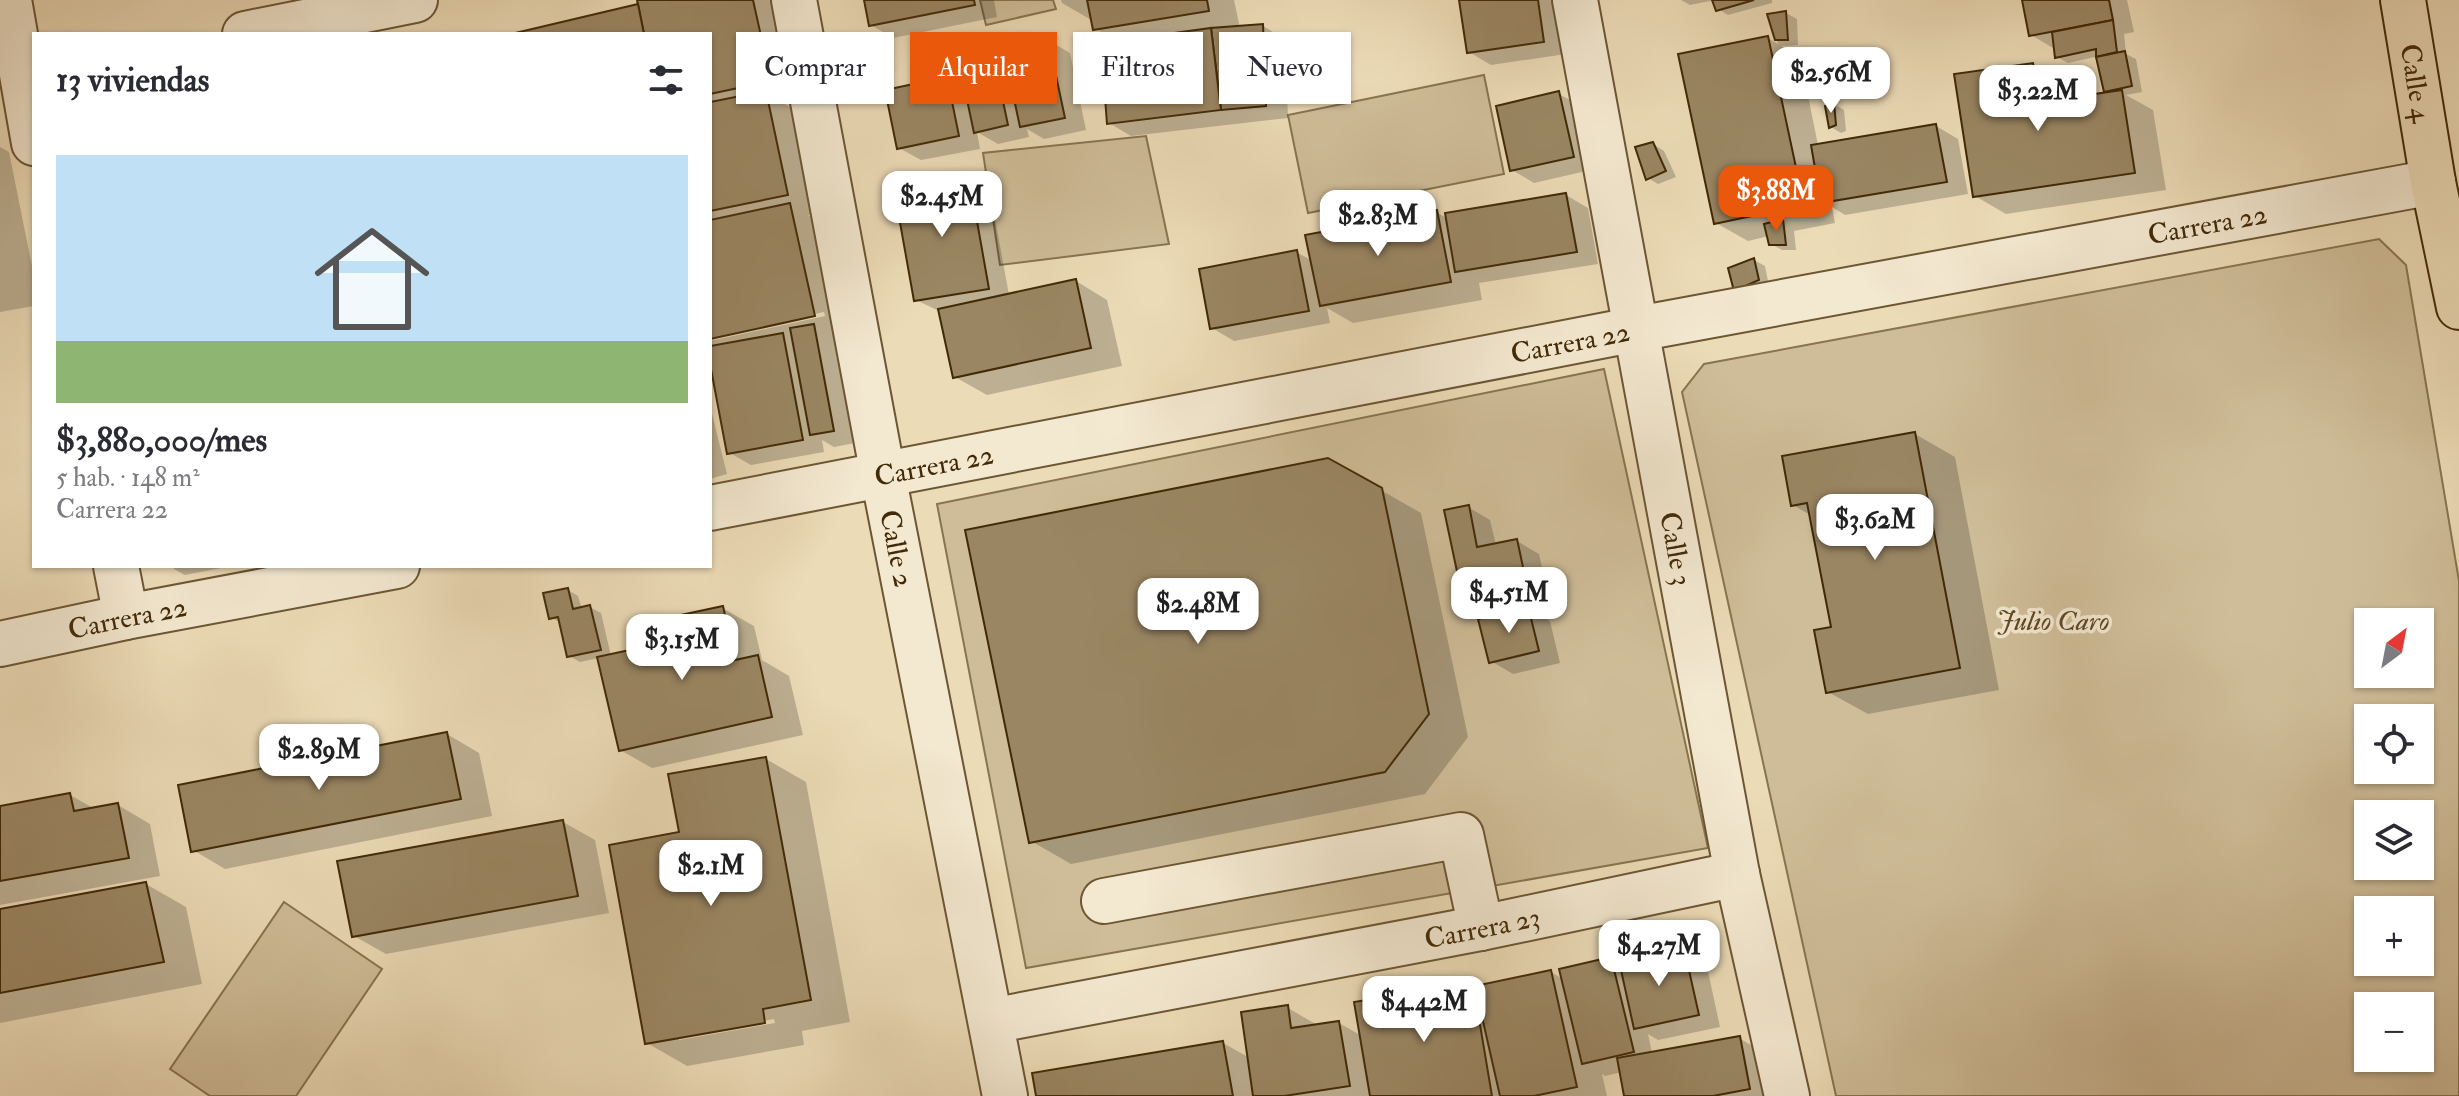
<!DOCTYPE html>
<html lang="es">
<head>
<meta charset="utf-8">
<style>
  :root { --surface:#fff; --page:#f7f7f7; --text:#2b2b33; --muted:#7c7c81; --accent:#ea580c }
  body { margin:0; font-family:"IM FELL Double Pica",serif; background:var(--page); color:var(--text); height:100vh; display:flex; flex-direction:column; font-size:30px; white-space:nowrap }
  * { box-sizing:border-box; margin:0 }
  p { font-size:26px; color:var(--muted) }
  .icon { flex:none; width:44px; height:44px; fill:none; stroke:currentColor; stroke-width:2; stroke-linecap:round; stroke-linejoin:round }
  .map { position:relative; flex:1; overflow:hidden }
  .side { position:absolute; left:32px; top:32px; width:680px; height:536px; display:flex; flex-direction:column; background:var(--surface); border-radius:0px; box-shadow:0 2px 6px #0004 }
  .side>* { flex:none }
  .guide { position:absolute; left:736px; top:32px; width:760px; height:72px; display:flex; gap:16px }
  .needle { width:52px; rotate:32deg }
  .tools { position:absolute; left:2354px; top:608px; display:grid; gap:16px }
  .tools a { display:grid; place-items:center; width:80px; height:80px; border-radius:0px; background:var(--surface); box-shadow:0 2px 6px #0004; font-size:40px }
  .price { position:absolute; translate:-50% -68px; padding:0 18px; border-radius:16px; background:#fff; color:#222; font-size:26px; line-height:52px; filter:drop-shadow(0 2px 4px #0008) }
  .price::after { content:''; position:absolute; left:50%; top:48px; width:24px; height:18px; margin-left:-12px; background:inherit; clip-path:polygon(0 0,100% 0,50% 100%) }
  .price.selected { background:var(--accent); color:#fff }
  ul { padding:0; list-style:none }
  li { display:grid; align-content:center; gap:16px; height:424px; padding:0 24px }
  li span { display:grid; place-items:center; height:248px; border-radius:0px; color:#555 }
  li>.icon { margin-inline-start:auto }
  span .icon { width:144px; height:144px; fill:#fffc; stroke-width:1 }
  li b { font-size:34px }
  h2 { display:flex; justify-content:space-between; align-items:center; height:96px; padding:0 24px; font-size:34px }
  .chip { padding:0 28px; border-radius:0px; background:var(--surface); box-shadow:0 2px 6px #0004; font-size:28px; line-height:72px }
  .chip.selected { background:var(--accent); color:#fff }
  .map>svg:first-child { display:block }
  .green { fill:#cfbd99; stroke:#887450; stroke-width:2; fill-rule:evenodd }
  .shadow { fill:#0003; fill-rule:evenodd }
  .building { fill:#9a8663; stroke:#422a07; stroke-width:2 }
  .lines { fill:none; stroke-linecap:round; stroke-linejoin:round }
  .minor-casing { stroke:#6c5633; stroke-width:48 }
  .major-casing { stroke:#422a07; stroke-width:48 }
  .minor { stroke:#f3e8d0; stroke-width:44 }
  .major { stroke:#ecdbb7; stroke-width:44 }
  .labels { text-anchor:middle; stroke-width:7; stroke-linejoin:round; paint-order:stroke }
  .street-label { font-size:28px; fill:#422a07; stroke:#f3e8d0 }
  .park-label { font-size:28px; font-style:italic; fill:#5e4724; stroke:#f3e8d0 }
</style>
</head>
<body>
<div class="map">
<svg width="2459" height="1096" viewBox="0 0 2459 1096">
  <rect width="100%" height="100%" fill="#ecdbb7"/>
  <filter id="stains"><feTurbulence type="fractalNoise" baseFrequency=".0025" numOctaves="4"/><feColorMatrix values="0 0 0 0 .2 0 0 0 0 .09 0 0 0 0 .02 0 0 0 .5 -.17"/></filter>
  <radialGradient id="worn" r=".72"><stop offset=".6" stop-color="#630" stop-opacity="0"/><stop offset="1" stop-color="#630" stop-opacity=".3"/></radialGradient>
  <g class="green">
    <path d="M980,0H1053L1056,9L986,25Z"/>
    <path d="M1484,75L1504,174L1308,213L1288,115Z"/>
    <path d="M1146,136L1169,244L1000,265L983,153Z"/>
    <path d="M2379,239L2406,265L2459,581V1096H1836L1682,392L1704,364ZM2368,622H2420V674H2368ZM2368,718H2420V770H2368ZM2368,814H2420V866H2368ZM2368,910H2420V962H2368ZM2368,1006H2420V1058H2368Z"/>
    <path d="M1604,369L1708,848L1026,968L937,504Z"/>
    <path d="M284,902L382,969L296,1096H210L170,1069Z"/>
  </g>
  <g class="shadow">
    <path d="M639,0H780L802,98L783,103L797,111L819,213L808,215L822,224L855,443L834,447L822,440L824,452L751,465L728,452L710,363V341L825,316L824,312L710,337V34H520L640,6Z"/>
    <path d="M866,0H994L997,17L893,38L871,25Z"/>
    <path d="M1061,0H1234L1240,28L1263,26L1285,39L1288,118L1131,136L1109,123L1119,42L1094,28L1093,21L1062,3Z"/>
    <path d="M1461,0H1558L1566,54L1491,65L1469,52Z"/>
    <path d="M1681,0H1772V3L1728,15L1718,9L1715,0L1690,5Z"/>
    <path d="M2024,0H2127L2134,32L2124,34L2126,54L2136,59L2142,92L2126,95L2153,110L2166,190L2006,214L1975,196L2033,65L2065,83L2068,100L2111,93L2105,90L2099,56L2068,63L2057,57L2056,47L2053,48L2031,35Z"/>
    <path d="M1786,13L1797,19L1798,45L1781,46L1800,56L1818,145L1936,126L1958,139L1968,194L1845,215L1832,207L1835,223L1794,231L1796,250H1782L1771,244L1769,236L1748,241L1716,223L1768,38L1778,44L1769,15Z"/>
    <path d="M1048,40L1070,53L1086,130L1044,139L1027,129L1029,137L998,144L977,132L980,149L921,160L899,148L946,79L967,91L991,52L1008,61Z"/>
    <path d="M1559,94L1581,106L1595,169L1534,183L1512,170Z"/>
    <path d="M1834,104L1844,110L1846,131L1841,133L1831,127Z"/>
    <path d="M1653,144L1664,151L1676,177L1658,184L1648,178Z"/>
    <path d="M0,147L9,152L34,276V306L0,312Z"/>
    <path d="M968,179L990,191L1009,295L1076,281L1107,300L1122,366L987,395L955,377L941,312L916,300Z"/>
    <path d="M1566,195L1588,208L1598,264L1479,283L1482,300L1353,323L1327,308L1330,323L1234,341L1212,328L1296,252L1313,261L1436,212L1448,219Z"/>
    <path d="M1754,260L1765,266L1769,286L1736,289Z"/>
    <path d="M710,406L727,474L710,479Z"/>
    <path d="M1915,434L1955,457L1999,690L1868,714L1828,692L1833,629L1812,516L1793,505Z"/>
    <path d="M1328,460L1421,513L1468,737L1425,794L1071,864L1031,841Z"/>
    <path d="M1468,507L1490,520L1496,545L1517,541L1539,554L1552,613L1539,615L1550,621L1560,663L1513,674L1491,661L1480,620L1468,612Z"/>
    <path d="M174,566H231L185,575L174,569Z"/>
    <path d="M568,590L578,596L582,609L590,607L601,613L611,656L655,646L722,608L754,626L762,660L789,676L803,735L652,768L620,750L599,658L580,662L569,656L562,624L551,617Z"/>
    <path d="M447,734L479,753L492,816L225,869L193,850Z"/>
    <path d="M766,759L806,782L850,1022L802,1031L804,1045L687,1066L647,1043L682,834ZM774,1019L775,1023L679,1040V1036Z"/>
    <path d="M70,795L95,809L118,805L150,824L160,876L0,905V808Z"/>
    <path d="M563,822L595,840L609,913L386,954L354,936Z"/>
    <path d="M146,884L186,907L202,984L0,1023V911Z"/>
    <path d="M1684,950L1706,962L1720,1027L1658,1040L1648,1034L1652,1053L1739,1038L1761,1051L1770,1096H1626L1622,1072L1605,1076L1602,1074L1607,1096H1038L1223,1043L1250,1058L1288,1008L1319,1026L1339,1023L1362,1036L1472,985L1477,988L1551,972L1563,979L1611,959L1622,966Z"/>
  </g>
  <g class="building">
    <path d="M637,0H753L771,81L710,94V34H644Z"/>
    <path d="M864,0H974L975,5L869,26Z"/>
    <path d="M1087,0H1207L1209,11L1093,30Z"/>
    <path d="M1459,0H1538L1544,42L1467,53Z"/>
    <path d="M1712,0H1754L1716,11Z"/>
    <path d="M2022,0H2109L2113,20L2029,36Z"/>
    <path d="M638,4L644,34H511Z"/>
    <path d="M1786,11L1788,40H1775L1767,14Z"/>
    <path d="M2113,20L2117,52L2096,57V49L2055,58L2052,32Z"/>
    <path d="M1263,24L1266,106L1221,110L1211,28Z"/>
    <path d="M1211,28L1221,110L1107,124L1101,43Z"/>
    <path d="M1768,36L1804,205L1714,224L1678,54Z"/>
    <path d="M1048,38L1065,118L1020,127L1003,47Z"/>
    <path d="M992,49L1008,125L974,133L958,57Z"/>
    <path d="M2125,51L2132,86L2104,92L2096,57Z"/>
    <path d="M2033,63L2040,102L2122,90L2135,173L1973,197L1954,74Z"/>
    <path d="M947,77L959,136L897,149L885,90Z"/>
    <path d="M766,91L788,195L710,211V102Z"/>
    <path d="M1559,91L1574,157L1510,171L1496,106Z"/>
    <path d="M1834,102L1836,125L1829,128L1825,106Z"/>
    <path d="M1936,124L1947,182L1821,203L1811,145Z"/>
    <path d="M1653,142L1666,171L1646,180L1635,147Z"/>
    <path d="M969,176L989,289L914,301L894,189Z"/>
    <path d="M1566,193L1577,252L1455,272L1445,213Z"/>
    <path d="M790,203L815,316L710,339V220Z"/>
    <path d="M1437,210L1451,282L1320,306L1305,235Z"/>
    <path d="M1783,219L1786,245H1769L1764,224Z"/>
    <path d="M1297,250L1309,311L1210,329L1199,269Z"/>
    <path d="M1754,258L1759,280L1734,291L1728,268Z"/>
    <path d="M1076,279L1091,348L953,378L938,309Z"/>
    <path d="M814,324L834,431L810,435L790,328Z"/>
    <path d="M783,333L803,440L727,454L710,364V346Z"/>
    <path d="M1915,432L1960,668L1826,693L1814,630L1831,627L1807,503L1791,506L1782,456Z"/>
    <path d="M1328,458L1382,488L1429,714L1385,772L1029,843L965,530Z"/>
    <path d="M1469,505L1477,547L1517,539L1530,600L1466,614L1444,510Z"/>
    <path d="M568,588L573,609L590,605L601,650L567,657L558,617L549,619L543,593Z"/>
    <path d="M723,606L735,660L758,655L772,717L619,751L597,657L653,645L648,622Z"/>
    <path d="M1528,606L1539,651L1489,663L1478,619Z"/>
    <path d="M447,732L461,799L191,852L178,785Z"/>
    <path d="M766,757L811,1000L763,1009L765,1023L645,1044L609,845L679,832L668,774Z"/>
    <path d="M70,793L74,811L118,803L129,858L0,881V806Z"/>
    <path d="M563,820L578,896L352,937L337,861Z"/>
    <path d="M146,882L164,962L0,993V909Z"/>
    <path d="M1684,948L1699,1015L1634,1029L1619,961Z"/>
    <path d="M1611,957L1634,1052L1582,1064L1559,969Z"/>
    <path d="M1551,970L1577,1087L1534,1096H1500L1475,986Z"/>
    <path d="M1473,983L1492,1096H1370L1354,1002Z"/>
    <path d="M1288,1005L1291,1028L1339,1021L1350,1086L1284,1096H1253L1241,1012Z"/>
    <path d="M1740,1036L1750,1089L1713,1096H1624L1617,1058Z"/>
    <path d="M1223,1041L1233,1096H1036L1032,1073Z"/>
  </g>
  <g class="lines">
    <g class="minor-casing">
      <g id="minor">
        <path d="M9,0L34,143"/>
        <path id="s1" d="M794,0L883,475L1005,1096"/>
        <path id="s2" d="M1575,0L1737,874L1787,1096"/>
        <path d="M245,34L415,0"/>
        <path id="s3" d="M710,508L1637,329L2433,182"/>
        <path d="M116,566L126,617"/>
        <path id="s4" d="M0,644L126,617L397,566"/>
        <path d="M1104,901L1461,835L1481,928"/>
        <path id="s5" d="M991,1021L1481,928L1737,874"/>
      </g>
    </g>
    <g class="major-casing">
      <g id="major">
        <path id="s6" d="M2403,0L2433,182L2459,307"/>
      </g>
    </g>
    <use href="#minor" class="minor"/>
    <use href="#major" class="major"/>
  </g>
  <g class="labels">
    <g class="street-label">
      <text dy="10" stroke="none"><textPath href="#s6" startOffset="84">Calle 4</textPath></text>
      <text dy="10" stroke="none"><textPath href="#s3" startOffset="1524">Carrera 22</textPath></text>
      <text dy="10" stroke="none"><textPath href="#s3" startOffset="876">Carrera 22</textPath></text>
      <text dy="10" stroke="none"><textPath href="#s3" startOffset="228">Carrera 22</textPath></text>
      <text dy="10" stroke="none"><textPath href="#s1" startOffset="558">Calle 2</textPath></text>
      <text dy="10" stroke="none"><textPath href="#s2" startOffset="558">Calle 3</textPath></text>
      <text dy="10" stroke="none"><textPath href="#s4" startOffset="130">Carrera 22</textPath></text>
      <text dy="10" stroke="none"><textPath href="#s5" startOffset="500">Carrera 23</textPath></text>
    </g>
    <g class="park-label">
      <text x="2053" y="630">Julio Caro</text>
    </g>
  </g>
  <rect width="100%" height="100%" filter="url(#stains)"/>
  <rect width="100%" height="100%" fill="url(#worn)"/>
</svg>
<div class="tools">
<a><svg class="needle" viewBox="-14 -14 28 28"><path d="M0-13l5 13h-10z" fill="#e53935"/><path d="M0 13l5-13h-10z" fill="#7c7c81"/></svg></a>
<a><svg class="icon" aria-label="locate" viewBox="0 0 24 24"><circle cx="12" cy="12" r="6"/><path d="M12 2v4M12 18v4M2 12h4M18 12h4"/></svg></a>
<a><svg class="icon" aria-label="layers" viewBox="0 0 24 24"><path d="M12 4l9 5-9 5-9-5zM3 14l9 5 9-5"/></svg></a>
<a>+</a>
<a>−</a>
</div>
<b class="price" style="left:1831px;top:115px">$2.56M</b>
<b class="price" style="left:2038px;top:133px">$3.22M</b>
<b class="price selected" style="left:1776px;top:233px">$3.88M</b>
<b class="price" style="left:942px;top:239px">$2.45M</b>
<b class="price" style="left:1378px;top:258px">$2.83M</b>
<b class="price" style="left:1875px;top:562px">$3.62M</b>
<b class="price" style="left:1509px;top:635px">$4.51M</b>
<b class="price" style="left:1198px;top:646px">$2.48M</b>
<b class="price" style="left:682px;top:682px">$3.15M</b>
<b class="price" style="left:319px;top:792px">$2.89M</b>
<b class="price" style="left:711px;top:908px">$2.1M</b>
<b class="price" style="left:1659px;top:988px">$4.27M</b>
<b class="price" style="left:1424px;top:1044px">$4.42M</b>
<div class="guide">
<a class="chip">Comprar</a>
<a class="chip selected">Alquilar</a>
<a class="chip">Filtros</a>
<a class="chip">Nuevo</a>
</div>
<section class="side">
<h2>13 viviendas<svg class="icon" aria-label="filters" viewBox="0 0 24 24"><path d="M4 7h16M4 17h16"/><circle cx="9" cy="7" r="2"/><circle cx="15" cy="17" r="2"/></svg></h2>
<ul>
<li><span style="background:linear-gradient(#bfe0f5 75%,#8fb573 0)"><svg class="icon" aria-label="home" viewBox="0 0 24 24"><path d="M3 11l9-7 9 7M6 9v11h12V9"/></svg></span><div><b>$3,880,000/mes</b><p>5 hab. · 148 m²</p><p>Carrera 22</p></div></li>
</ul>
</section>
</div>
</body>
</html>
